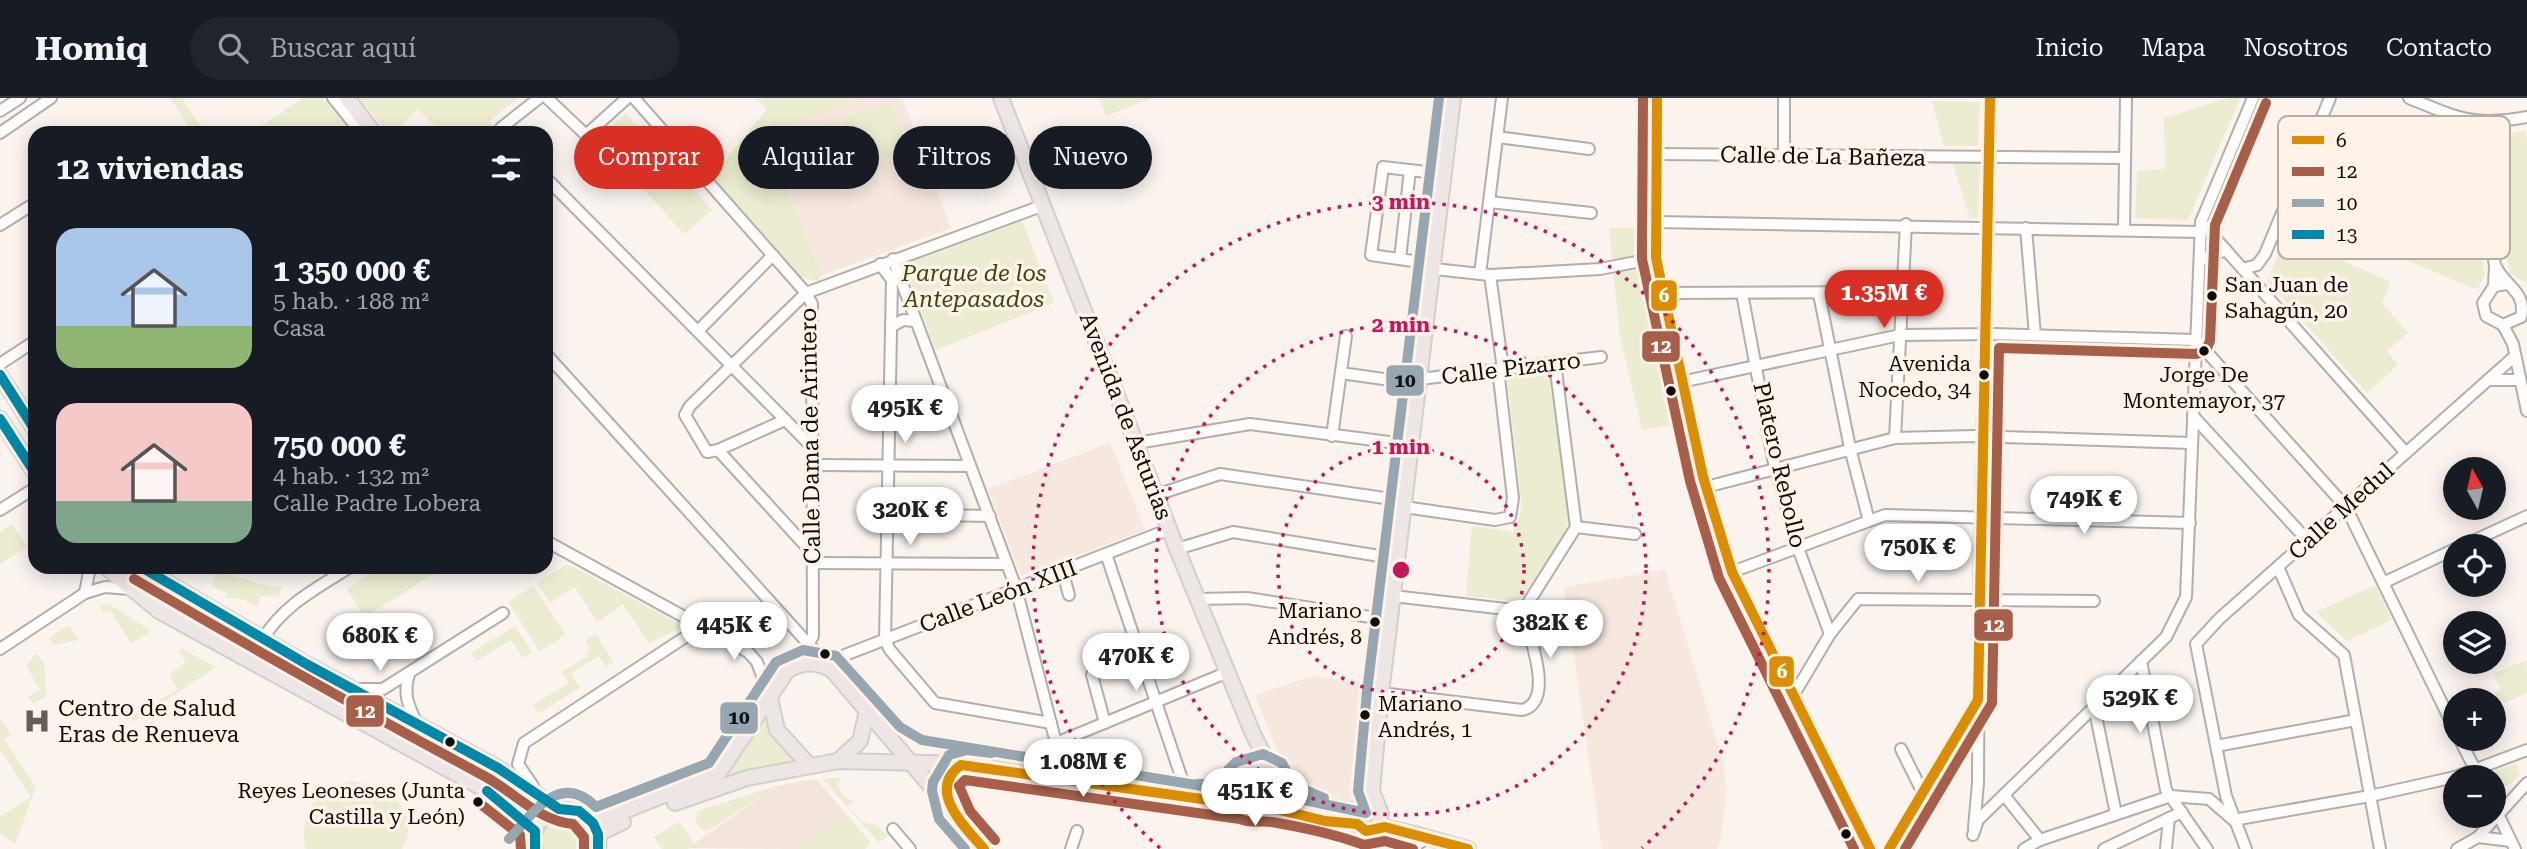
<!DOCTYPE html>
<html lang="es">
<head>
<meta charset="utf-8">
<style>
  :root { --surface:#171b24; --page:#20242c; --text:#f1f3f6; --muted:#9ea1a6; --line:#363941; --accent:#d93025 }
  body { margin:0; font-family:"Roboto Serif",serif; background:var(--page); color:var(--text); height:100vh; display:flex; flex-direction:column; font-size:26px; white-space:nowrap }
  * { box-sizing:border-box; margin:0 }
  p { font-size:23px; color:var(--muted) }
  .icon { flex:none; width:38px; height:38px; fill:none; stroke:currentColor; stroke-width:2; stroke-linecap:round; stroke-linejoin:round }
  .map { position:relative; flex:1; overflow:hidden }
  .details { position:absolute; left:28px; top:28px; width:525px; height:448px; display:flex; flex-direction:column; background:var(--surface); border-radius:21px; box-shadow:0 4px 18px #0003 }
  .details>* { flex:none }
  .guide { position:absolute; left:574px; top:28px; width:665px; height:63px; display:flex; gap:14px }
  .needle { width:46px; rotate:352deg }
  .fabs { position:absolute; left:2443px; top:359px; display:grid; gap:14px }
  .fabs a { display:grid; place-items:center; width:63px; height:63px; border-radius:50%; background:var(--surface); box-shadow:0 4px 18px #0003; font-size:35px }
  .price { position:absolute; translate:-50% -60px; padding:0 16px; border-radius:24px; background:#fff; color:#222; font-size:23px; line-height:46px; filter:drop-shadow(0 2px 4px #0008) }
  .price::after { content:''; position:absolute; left:50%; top:42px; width:21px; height:16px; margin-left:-10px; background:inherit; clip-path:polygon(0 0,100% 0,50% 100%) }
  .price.active { background:var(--accent); color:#fff }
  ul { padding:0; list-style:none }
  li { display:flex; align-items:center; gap:21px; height:175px; padding:0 28px }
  li span { display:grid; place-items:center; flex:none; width:196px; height:140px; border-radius:21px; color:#555 }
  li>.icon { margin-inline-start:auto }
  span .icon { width:84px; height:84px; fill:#fffc; stroke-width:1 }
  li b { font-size:30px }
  h2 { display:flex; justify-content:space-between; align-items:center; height:84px; padding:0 28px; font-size:30px }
  .tag { padding:0 24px; border-radius:32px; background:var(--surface); box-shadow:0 4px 18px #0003; font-size:24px; line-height:63px }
  .tag.active { background:var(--accent); color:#fff }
  header { display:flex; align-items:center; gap:42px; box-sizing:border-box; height:98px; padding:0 35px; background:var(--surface); border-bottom:2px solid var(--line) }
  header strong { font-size:33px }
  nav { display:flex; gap:38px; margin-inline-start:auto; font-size:24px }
  .search { width:490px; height:63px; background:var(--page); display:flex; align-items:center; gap:18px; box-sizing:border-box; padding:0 24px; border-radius:38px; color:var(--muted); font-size:26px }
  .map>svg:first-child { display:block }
  .built { fill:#f3e5db }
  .education { fill:#f6e8de }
  .green { fill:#ebecd0 }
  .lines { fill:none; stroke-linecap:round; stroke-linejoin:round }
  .minor-casing { stroke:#b4aeaa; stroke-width:14 }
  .major-casing { stroke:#d3cfcc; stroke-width:18 }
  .minor { stroke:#fefdfc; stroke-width:10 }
  .major { stroke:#ede6e5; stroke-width:14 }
  .bus-1-casing { stroke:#fff2e9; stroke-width:16 }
  .bus-2-casing { stroke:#fff2e9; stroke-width:16 }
  .bus-3-casing { stroke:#fff2e9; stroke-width:16 }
  .bus-4-casing { stroke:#fff2e9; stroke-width:16 }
  .bus-1 { stroke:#db8e02; stroke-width:10 }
  .bus-2 { stroke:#a75f4a; stroke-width:10 }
  .bus-3 { stroke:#96a7b1; stroke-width:10 }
  .bus-4 { stroke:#0088a9; stroke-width:10 }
  .ring { fill:none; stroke:#c2185b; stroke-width:3.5; stroke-dasharray:3.5 7 }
  .bus-dot { fill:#110d0a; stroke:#fff2e9; stroke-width:2.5 }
  .labels { text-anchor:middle; stroke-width:7; stroke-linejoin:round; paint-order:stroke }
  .bus-label { font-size:21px; fill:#110d0a; stroke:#fff2e9; text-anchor:end }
  .street-label { font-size:23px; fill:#110d0a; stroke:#fff2e9 }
  .park-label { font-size:23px; font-style:italic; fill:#40460c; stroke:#fff2e9 }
  .poi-label { font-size:23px; fill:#110d0a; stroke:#fff2e9; text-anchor:start }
  .key { fill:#fff2e9; stroke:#b8ada6; stroke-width:2 }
  .key-label { font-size:19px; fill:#110d0a }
  .centre { fill:#c2185b; stroke:#fff2e9; stroke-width:3.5 }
  .ring-label { font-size:21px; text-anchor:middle; font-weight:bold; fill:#c2185b; stroke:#fff2e9; stroke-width:7; stroke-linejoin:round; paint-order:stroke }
  .line-badge { stroke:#fff2e9; stroke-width:2.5 }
  .badge-label { font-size:19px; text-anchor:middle; font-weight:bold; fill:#fff }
  .pale-badge-label { font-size:19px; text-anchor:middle; font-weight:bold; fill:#111 }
</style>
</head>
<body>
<header>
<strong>Homiq</strong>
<div class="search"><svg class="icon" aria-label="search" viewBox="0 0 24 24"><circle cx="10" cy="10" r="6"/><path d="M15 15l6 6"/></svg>Buscar aquí</div>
<nav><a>Inicio</a><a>Mapa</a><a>Nosotros</a><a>Contacto</a></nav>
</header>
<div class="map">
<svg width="2527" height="751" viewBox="0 0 2527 751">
  <rect width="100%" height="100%" fill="#faf3ee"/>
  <path class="built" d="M816,681L847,717L796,751L688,750L777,688Z"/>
  <g class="education">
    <path d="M863,0H902L951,130L821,178L768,35Z"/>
    <path d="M1110,345L1145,432L1021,478L988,391Z"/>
    <path d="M1665,472L1723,663L1727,692L1721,741L1717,751H1602L1564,489Z"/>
    <path d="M1313,578L1369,585L1353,701L1346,706L1299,693L1290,684L1255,597Z"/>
  </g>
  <g class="green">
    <path d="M170,0H182L205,35H193Z"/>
    <path d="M303,0H323L351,35H251Z"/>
    <path d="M359,0H518L489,23L496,32L492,35H435L437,30L417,11L395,35H388Z"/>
    <path d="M756,0H863L768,35L821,178L818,183L801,179L712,78L767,11Z"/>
    <path d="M1099,0H1153L1106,18Z"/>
    <path d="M2228,0H2240L2188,122L2135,120L2137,73L2165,71L2164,20Z"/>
    <path d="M891,3L910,53L860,72L842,21Z"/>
    <path d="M1932,3L1980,4L1978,48H1944Z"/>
    <path d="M626,16L712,112L684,136L598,40Z"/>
    <path d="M834,24L843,50L794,68L784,43Z"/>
    <path d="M2525,33L2527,42V185L2510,176L2481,40Z"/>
    <path d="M2372,43L2466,82L2485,176L2478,190H2473L2334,132Z"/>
    <path d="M840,55L848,75L805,91L797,71Z"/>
    <path d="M1980,65L1978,120H1970L1953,66Z"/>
    <path d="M1022,123L1054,205L935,252L906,172L911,164Z"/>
    <path d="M1609,130H1648L1680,326L1642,332L1620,238Z"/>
    <path d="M2286,138L2391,184L2382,205L2408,235L2387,253L2398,267L2367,295L2267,183Z"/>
    <path d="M1549,274L1568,419L1566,433L1520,504L1466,498L1472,428L1514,434L1522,409L1507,278Z"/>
    <path d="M12,426L27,449L0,466V434Z"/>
    <path d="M568,466L683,528L649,545L623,506L597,524L575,489L550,505L537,485Z"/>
    <path d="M381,469H444L365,519L347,491Z"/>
    <path d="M217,473L267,488L283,489L278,499L260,498L258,509L242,501L226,500L227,495L212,488Z"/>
    <path d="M2375,487L2392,522L2347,543L2316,514Z"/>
    <path d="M534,488L565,537L540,553L508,504Z"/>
    <path d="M109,506L151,533L131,545L110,512L104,515L100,508Z"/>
    <path d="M69,527L79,542L53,547L49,540Z"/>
    <path d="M515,528L532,554L523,560L511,542L476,563L471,555Z"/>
    <path d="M596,536L613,564L606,569L599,558L571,575L580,590L538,615L533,607L569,585L562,574L588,558L586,554L590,551L585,543Z"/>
    <path d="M182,551L216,569L133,624L130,619L178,591L169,576L186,565L179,553Z"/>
    <path d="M37,555L44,566L46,598L33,606L28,599L40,591L26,568Z"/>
    <path d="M2526,562L2527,595L2501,606L2494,594L2501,591L2494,576Z"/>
    <path d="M767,616C769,641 791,651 792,664L720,682L741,657Z"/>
    <path d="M0,620L11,637L4,641L36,689L15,746L0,735V719L31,699L0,651Z"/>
    <path d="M2516,666L2520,677C2513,685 2504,692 2494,687L2490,674Z"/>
    <path d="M841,679L837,688L847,701L854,703L848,708L862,724L877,727L887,738L879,745L823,681Z"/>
    <path d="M354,684C390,686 422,715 402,751H306C297,716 319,687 354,684Z"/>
    <path d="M777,688L708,733L702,732L696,724L697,713Z"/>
    <path d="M847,717L871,745L865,751H796Z"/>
    <path d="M561,719C580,719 592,732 587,751H544C540,735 546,725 561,719Z"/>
    <path d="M679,724L694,746L688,751H662L654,739Z"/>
  </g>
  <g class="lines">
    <g class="minor-casing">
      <g id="minor">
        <path d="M333,0L361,35"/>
        <path d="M547,0L586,37L627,0"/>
        <path d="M634,0L806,195L812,206L813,538L796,568"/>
        <path d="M1657,0L1656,160L1703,379L1732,474L1870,751"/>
        <path d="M2409,0C2458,20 2473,29 2527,19"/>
        <path d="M0,13L20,0"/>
        <path d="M2466,23L2495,167L2494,188"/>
        <path d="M0,35L51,0"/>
        <path d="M505,35L501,30L539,0"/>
        <path d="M1497,39L1589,51"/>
        <path d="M1656,56L2125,60"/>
        <path d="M1784,58V0"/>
        <path d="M546,80L814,351"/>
        <path d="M1489,104L1591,115"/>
        <path d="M1655,124L2201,134"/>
        <path d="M2201,124L2406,355"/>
        <path d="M0,127L35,105"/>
        <path d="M2026,130L2035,237"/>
        <path d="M2124,131L2126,0"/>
        <path d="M893,161L1016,490L1056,645L1228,574"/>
        <path d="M1400,161L1410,72"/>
        <path d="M2200,162L2226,152"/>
        <path d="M880,166L892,182L885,542L890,552L935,605L1051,625"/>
        <path d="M1434,166L1371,157L1383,69L1444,76"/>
        <path d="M2496,169C2505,188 2527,194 2521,219L2503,227L2486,218L2483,205L2494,188L2507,186"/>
        <path d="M1434,171L1490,177L1600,171L1656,160"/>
        <path d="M2243,171L2257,167L2265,156L2330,0"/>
        <path d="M1480,176L1502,0"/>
        <path d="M1490,177L1503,271"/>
        <path d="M1663,195L1903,194"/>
        <path d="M1742,195L1773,361L1798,450L1830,536"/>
        <path d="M1819,196L1850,350L1869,423"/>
        <path d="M2503,227L2513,246L2527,313"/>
        <path d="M891,229L903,222L915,223"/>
        <path d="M698,233L773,157"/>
        <path d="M2196,242L2346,409L2455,632"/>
        <path d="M546,256L833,573L836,564L845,557L1170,431"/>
        <path d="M1555,265L1576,429"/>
        <path d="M0,266L35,243"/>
        <path d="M1341,275L1419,286"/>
        <path d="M1420,281L1601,259"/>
        <path d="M2488,282H2520"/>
        <path d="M1681,284L1900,237L1994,236L2196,242"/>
        <path d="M2193,318L2307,442"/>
        <path d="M785,322L718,352L707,354L685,317L690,308L806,195L1044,107"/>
        <path d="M1332,338L1346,238"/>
        <path d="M1895,340L1906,126"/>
        <path d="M1137,345L1250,326L1412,347"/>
        <path d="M718,352L813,456"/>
        <path d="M814,367L970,368"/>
        <path d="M1706,389L1895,340L1974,338L2191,345"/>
        <path d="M1156,397L1220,376L1405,403"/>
        <path d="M1404,409L1495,422L1510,419L1513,400L1498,271"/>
        <path d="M0,412L35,390"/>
        <path d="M887,416L990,418"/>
        <path d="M1576,429L1635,436"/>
        <path d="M546,443L748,554L757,564L770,600"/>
        <path d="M2462,448L2527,418"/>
        <path d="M1177,451L1233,434L1398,461"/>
        <path d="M1106,456L1188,699"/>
        <path d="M813,465L1007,466"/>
        <path d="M2278,469L2299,517L2344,557L2380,751"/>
        <path d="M1062,472L1069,497"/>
        <path d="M1732,474L1885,417L2190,425"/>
        <path d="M2385,484L2455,451"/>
        <path d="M85,495L90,469"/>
        <path d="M1393,498L1523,513"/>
        <path d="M1198,501L1247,500L1390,522"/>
        <path d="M263,541C283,507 317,490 350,469"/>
        <path d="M0,551L85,495L105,489L130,491"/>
        <path d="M2141,563L2166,692L2207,751"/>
        <path d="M409,576C403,596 408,607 417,626"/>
        <path d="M1092,577L1105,625"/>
        <path d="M356,591H383L503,515"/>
        <path d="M1381,595L1522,612C1556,604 1529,538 1523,513L1576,429"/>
        <path d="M1793,598L1830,536L1858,501L2094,503"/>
        <path d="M2094,608L2116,716"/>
        <path d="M2459,640L2479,679"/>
        <path d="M2216,648L2356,622"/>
        <path d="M1901,651L1923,695"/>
        <path d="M2455,679L2527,652"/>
        <path d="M533,688L518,666L524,645L702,528"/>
        <path d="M2004,697L2040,742"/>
        <path d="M2494,708L2515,751"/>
        <path d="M2233,722L2370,698L2455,679"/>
        <path d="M1974,730L1978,685L1979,489L1990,0"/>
        <path d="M893,731L910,751"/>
        <path d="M1973,737L1978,722L2166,539L2186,499L2201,124L2253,0"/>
        <path d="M2478,739L2511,743"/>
        <path d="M1071,751L1077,733"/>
        <path d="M1410,751L1427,740"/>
        <path d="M1889,751L1977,603"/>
        <path d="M2024,751L2040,742L2171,698L2209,701L2231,720"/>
        <path d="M2104,751L2182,714"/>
        <path d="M2166,751L2169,720"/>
        <path d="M2246,751L2226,698L2196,546L2219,521L2515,258"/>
        <path d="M2457,751L2478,739L2527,685"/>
      </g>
    </g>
    <g class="major-casing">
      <g id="major">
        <path d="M347,0L374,35"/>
        <path d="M1001,0L1177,451L1253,636L1276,680"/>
        <path d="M0,277L35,332"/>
        <path d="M0,321L35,375"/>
        <path d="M106,469L159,513L484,691L535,733"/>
        <path d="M141,469L308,567L498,670L559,711"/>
        <path d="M770,600L777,632L809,667"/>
        <path d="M838,663L860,643L867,613"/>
        <path d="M960,665L1244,707"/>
        <circle cx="1258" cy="691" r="21"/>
        <path d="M1279,693C1303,713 1328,716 1358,711"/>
        <path d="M675,705L747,680L838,663L968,666"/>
        <path d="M950,709C945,692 943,676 961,667"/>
        <path d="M1269,709L1325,723L1357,726"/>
        <path d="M1377,710L1369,706L1358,711L1355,722C1363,740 1374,727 1388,730C1415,735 1442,744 1468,751"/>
        <path d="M593,725L718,676L787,573C801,563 819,563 833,573L984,751"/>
        <path d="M1378,729L1381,716L1372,693L1381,595L1453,0"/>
        <path d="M598,736L623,724"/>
        <path d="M535,751C524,700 605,696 598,751"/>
      </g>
    </g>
    <use href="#minor" class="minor"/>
    <use href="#major" class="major"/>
    <g class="bus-1-casing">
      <g id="bus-1">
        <path d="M1657,0L1656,160L1703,379L1732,474L1870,751"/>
        <path d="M1357,726L1366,733L1385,729L1468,751"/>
        <path d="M984,751C964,728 926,692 961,667L1244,707L1256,712L1269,709L1325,723L1357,726"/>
        <path d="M1889,751L1978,602L1990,0"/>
      </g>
    </g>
    <g class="bus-2-casing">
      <g id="bus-2">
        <path d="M1643,0L1642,161L1690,383L1719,480L1854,751"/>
        <path d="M134,481C250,549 367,615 486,679C515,695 539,723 573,726L584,739V751"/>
        <path d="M478,704L520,737L521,751"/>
        <path d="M995,742L970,713L959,688L965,682L1240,721C1253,726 1260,722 1272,724C1301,729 1338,737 1364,747L1385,743L1413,751"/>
        <path d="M1905,751L1992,605L1999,250L2196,256L2206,252L2210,243L2215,127L2266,5"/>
      </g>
    </g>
    <g class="bus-3-casing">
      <g id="bus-3">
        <path d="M1197,686H1214L1236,664L1263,656L1282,665L1294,687L1324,700"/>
        <path d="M509,741C533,716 559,672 596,709L709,665L776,564L803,552L836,558L900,629L922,642L1257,697L1271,695L1366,715L1358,693L1367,594L1439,0"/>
        <path d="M965,751L939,721L932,693L933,684L949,657L967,652L991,655"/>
      </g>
    </g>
    <g class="bus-4-casing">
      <g id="bus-4">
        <path d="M0,277L35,332"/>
        <path d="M0,321L35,375"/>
        <path d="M141,469L308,567L498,670L559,711L579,713L593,725L598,736V751"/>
        <path d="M487,693L535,733V751"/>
      </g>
    </g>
    <use href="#bus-1" class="bus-1"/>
    <use href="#bus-2" class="bus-2"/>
    <use href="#bus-3" class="bus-3"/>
    <use href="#bus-4" class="bus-4"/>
  </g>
  <g class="ring">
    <circle cx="1401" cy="472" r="123"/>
    <circle cx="1401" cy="472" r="245"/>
    <path d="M1160 750A368 368 0 1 1 1642 750"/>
  </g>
  <defs>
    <g id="hospital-bare" transform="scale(2.1)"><path d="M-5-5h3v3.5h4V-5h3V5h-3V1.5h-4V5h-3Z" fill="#635e5a" stroke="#fff2e9" stroke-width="2.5" paint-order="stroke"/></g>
  </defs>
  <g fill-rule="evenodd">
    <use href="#hospital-bare" x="37" y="623"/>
  </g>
  <g class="bus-dot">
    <circle cx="2212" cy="198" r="6"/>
    <circle cx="2204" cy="253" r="6"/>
    <circle cx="1984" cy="277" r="6"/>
    <circle cx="1671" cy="293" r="6"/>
    <circle cx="1375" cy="524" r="6"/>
    <circle cx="825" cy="556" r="6"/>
    <circle cx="1365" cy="617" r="6"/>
    <circle cx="450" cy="644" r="6"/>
    <circle cx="478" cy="704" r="6"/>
    <circle cx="1846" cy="736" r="6"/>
  </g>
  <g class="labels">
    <g class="bus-label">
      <text x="2225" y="194" text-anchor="start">San Juan de<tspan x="2225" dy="26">Sahagún, 20</tspan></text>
      <text x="1971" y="273">Avenida<tspan x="1971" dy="26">Nocedo, 34</tspan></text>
      <text x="2204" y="284" text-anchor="middle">Jorge De<tspan x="2204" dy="26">Montemayor, 37</tspan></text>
      <text x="1362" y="520">Mariano<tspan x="1362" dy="26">Andrés, 8</tspan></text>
      <text x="1378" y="613" text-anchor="start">Mariano<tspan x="1378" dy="26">Andrés, 1</tspan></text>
      <text x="465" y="700">Reyes Leoneses (Junta<tspan x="465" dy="26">Castilla y León)</tspan></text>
    </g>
    <g class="street-label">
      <text transform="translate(1823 58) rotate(1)" y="8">Calle de La Bañeza</text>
      <text transform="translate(1511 270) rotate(-7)" y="8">Calle Pizarro</text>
      <text transform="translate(1126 318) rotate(69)" y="8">Avenida de Asturias</text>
      <text transform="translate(810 338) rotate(-91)" y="8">Calle Dama de Arintero</text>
      <text transform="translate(1780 367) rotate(77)" y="8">Platero Rebollo</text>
      <text transform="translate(2341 413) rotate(-42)" y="8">Calle Medul</text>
      <text transform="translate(998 498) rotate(-21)" y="8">Calle León XIII</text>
    </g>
    <g class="park-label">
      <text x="974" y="183">Parque de los<tspan x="974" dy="26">Antepasados</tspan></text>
    </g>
    <g class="poi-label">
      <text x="58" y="618">Centro de Salud<tspan x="58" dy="26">Eras de Renueva</tspan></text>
    </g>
  </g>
  <rect x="2278" y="18" width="232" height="143" rx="10" class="key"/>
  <rect x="2292" y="38" width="32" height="8" fill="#db8e02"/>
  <rect x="2292" y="69" width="32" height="9" fill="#a75f4a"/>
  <rect x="2292" y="101" width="32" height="8" fill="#96a7b1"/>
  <rect x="2292" y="132" width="32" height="9" fill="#0088a9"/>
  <g class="key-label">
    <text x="2336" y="49">6</text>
    <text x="2336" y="80">12</text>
    <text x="2336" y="112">10</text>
    <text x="2336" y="143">13</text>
  </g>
  <circle cx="1401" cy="472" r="10" class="centre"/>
  <g class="ring-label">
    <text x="1401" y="111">3 min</text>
    <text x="1401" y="234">2 min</text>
    <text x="1401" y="356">1 min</text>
  </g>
  <g class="line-badge">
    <rect x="1650" y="181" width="28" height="33" rx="7" fill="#db8e02"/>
    <rect x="1641" y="232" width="40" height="33" rx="7" fill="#a75f4a"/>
    <rect x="1385" y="266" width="40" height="33" rx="7" fill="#96a7b1"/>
    <rect x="1973" y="510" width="41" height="34" rx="7" fill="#a75f4a"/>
    <rect x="1768" y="557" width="27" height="33" rx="7" fill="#db8e02"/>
    <rect x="345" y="596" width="40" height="34" rx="7" fill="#a75f4a"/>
    <rect x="719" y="603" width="40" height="34" rx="7" fill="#96a7b1"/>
  </g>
  <g class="badge-label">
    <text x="1664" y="204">6</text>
    <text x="1661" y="255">12</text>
    <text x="1994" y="534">12</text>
    <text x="1782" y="580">6</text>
    <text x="365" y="620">12</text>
  </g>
  <g class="pale-badge-label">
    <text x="1405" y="289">10</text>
    <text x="739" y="626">10</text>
  </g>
</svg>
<div class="fabs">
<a><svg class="needle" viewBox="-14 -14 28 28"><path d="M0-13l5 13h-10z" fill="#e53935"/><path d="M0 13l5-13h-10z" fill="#9ea1a6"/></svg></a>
<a><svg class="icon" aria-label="locate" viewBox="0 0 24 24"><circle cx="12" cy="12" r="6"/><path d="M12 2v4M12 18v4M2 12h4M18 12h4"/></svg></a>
<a><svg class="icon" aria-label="layers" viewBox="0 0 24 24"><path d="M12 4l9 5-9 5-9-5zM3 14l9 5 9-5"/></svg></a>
<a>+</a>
<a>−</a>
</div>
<b class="price active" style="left:1884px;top:232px">1.35M €</b>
<b class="price" style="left:905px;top:347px">495K €</b>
<b class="price" style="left:2084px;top:438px">749K €</b>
<b class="price" style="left:910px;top:449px">320K €</b>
<b class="price" style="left:1918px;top:486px">750K €</b>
<b class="price" style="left:1550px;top:562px">382K €</b>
<b class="price" style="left:734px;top:564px">445K €</b>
<b class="price" style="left:380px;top:575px">680K €</b>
<b class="price" style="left:1136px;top:595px">470K €</b>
<b class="price" style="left:2140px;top:637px">529K €</b>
<b class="price" style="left:1083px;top:701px">1.08M €</b>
<b class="price" style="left:1255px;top:730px">451K €</b>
<div class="guide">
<a class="tag active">Comprar</a>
<a class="tag">Alquilar</a>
<a class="tag">Filtros</a>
<a class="tag">Nuevo</a>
</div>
<section class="details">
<h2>12 viviendas<svg class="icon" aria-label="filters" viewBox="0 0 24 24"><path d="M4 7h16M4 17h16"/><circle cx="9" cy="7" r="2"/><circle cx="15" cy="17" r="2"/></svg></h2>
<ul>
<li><span style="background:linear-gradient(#a9c7e8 70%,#8fb573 0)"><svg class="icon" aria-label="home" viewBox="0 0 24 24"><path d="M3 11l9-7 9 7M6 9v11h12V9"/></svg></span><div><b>1 350 000 €</b><p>5 hab. · 188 m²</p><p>Casa</p></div></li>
<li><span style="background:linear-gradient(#f6c9c9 70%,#7fa58c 0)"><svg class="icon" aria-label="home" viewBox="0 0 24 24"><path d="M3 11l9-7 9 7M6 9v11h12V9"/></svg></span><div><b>750 000 €</b><p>4 hab. · 132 m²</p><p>Calle Padre Lobera</p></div></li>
</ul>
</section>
</div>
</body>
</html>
